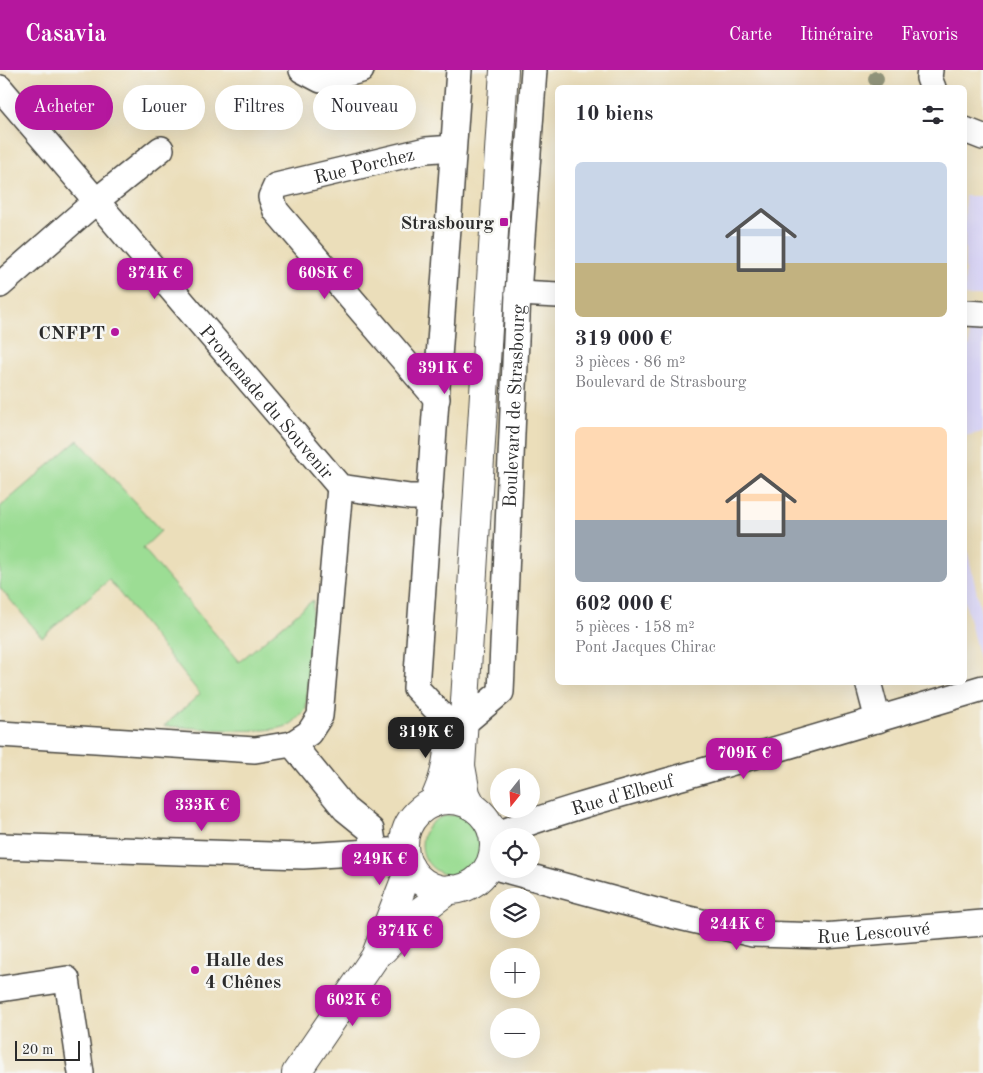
<!DOCTYPE html>
<html lang="fr">
<head>
<meta charset="utf-8">
<style>
  :root { --surface:#fff; --page:#f2f2f3; --text:#2b2b33; --muted:#7c7c81; --accent:#b5179e }
  body { margin:0; font-family:"Old Standard TT",serif; background:var(--page); color:var(--text); height:100vh; display:flex; flex-direction:column; font-size:19px; white-space:nowrap }
  * { box-sizing:border-box; margin:0 }
  p { font-size:16px; color:var(--muted) }
  .icon { flex:none; width:28px; height:28px; fill:none; stroke:currentColor; stroke-width:2; stroke-linecap:round; stroke-linejoin:round }
  .map { position:relative; flex:1; overflow:hidden }
  .panel { position:absolute; left:555px; top:15px; width:412px; height:600px; display:flex; flex-direction:column; background:var(--surface); border-radius:8px; box-shadow:0 5px 20px #0002 }
  .panel>* { flex:none }
  .hud { position:absolute; left:15px; top:15px; width:465px; height:45px; display:flex; gap:10px }
  .needle { width:32px; rotate:198deg }
  .tools { position:absolute; left:490px; top:698px; display:grid; gap:10px }
  .tools a { display:grid; place-items:center; width:50px; height:50px; border-radius:50%; background:var(--surface); box-shadow:0 5px 20px #0002; font-size:25px }
  .scale { position:absolute; left:15px; bottom:12px; width:65px; box-sizing:border-box; padding-left:5px; border:2px solid #2b2b2b; border-top:0; font-size:14px; line-height:18px; white-space:nowrap; color:#2b2b2b; -webkit-text-stroke:4px #f6f6f2; paint-order:stroke }
  .price { position:absolute; translate:-50% -42px; padding:0 11px; border-radius:10px; background:var(--accent); color:#fff; font-size:16px; line-height:32px; filter:drop-shadow(0 1px 2px #0008) }
  .price::after { content:''; position:absolute; left:50%; top:30px; width:15px; height:11px; margin-left:-8px; background:inherit; clip-path:polygon(0 0,100% 0,50% 100%) }
  .price.active { background:#222; color:#fff }
  ul { padding:0; list-style:none }
  li { display:grid; align-content:center; gap:10px; height:265px; padding:0 20px }
  li span { display:grid; place-items:center; height:155px; border-radius:8px; color:#555 }
  li>.icon { margin-inline-start:auto }
  span .icon { width:90px; height:90px; fill:#fffc; stroke-width:1 }
  li b { font-size:21px }
  h2 { display:flex; justify-content:space-between; align-items:center; height:60px; padding:0 20px; font-size:21px }
  .tag { padding:0 18px; border-radius:22px; background:var(--surface); box-shadow:0 5px 20px #0002; font-size:18px; line-height:45px }
  .tag.active { background:var(--accent); color:#fff }
  header { display:flex; align-items:center; gap:30px; box-sizing:border-box; height:70px; padding:0 25px; background:var(--accent); color:#fff }
  header strong { font-size:24px }
  nav { display:flex; gap:28px; margin-inline-start:auto; font-size:18px }
  .map>svg:first-child { display:block }
  .built { fill:#dad6f7 }
  .green { fill:#9cdd94; stroke:#648460 }
  .lines { fill:none; stroke-linecap:round; stroke-linejoin:round }
  .minor-casing { stroke:#484640; stroke-width:28 }
  .major-casing { stroke:#484640; stroke-width:30 }
  .minor { stroke:#fff; stroke-width:25 }
  .major { stroke:#fff; stroke-width:28 }
  .tree { fill:#91947a }
  .poi-dot { fill:#b5179e; stroke:#f6f6f2; stroke-width:2 }
  .labels { text-anchor:middle; stroke-width:5; stroke-linejoin:round; paint-order:stroke }
  .street-label { font-size:19px; fill:#2b2b2b; stroke:#f6f6f2 }
  .poi-label { font-size:19px; font-weight:bold; fill:#2b2b2b; stroke:#f6f6f2; text-anchor:end }
</style>
</head>
<body>
<header>
<strong>Casavia</strong>
<nav><a>Carte</a><a>Itinéraire</a><a>Favoris</a></nav>
</header>
<div class="map">
<svg width="983" height="1003" viewBox="0 0 983 1003">
  <rect width="100%" height="100%" fill="#f6f6f2"/>
  <filter id="ink" filterUnits="userSpaceOnUse"><feTurbulence type="fractalNoise" baseFrequency=".02" numOctaves="2"/><feDisplacementMap in="SourceGraphic" scale="10" xChannelSelector="R" yChannelSelector="G"/><feConvolveMatrix kernelMatrix="1 2 1 2 8 2 1 2 1" color-interpolation-filters="sRGB"/></filter>
  <filter id="wash" filterUnits="userSpaceOnUse"><feTurbulence type="fractalNoise" baseFrequency=".0096" numOctaves="4" result="noise"/><feDisplacementMap in="SourceGraphic" scale="20" xChannelSelector="R" yChannelSelector="G"/><feGaussianBlur stdDeviation="1.12" result="paint"/><feColorMatrix in="noise" values="0 0 0 0 0 0 0 0 0 0 0 0 0 0 0 0 0 1.4 0 .05"/><feComposite in="paint" operator="in"/></filter>
  <g filter="url(#wash)">
    <rect width="100%" height="100%" fill="#ebdeba"/>
    <g class="built">
      <rect x="965" y="126" width="18" height="100"/>
      <path d="M969,262L983,263V362L965,366V276H970Z"/>
      <path d="M965,470L983,551V597H981L965,532Z"/>
    </g>
    <g class="green">
      <path d="M78,370L161,461L143,478L239,592L313,530L306,639C301,644 295,652 289,655C268,666 191,657 164,656L200,624L109,510L42,567L0,518V437Z"/>
      <circle cx="452" cy="775" r="30"/>
    </g>
  </g>
  <g filter="url(#ink)">
    <g class="lines">
      <g class="minor-casing">
        <g id="minor">
          <path d="M302,0L321,10L361,0"/>
          <path d="M930,0L929,8L933,18"/>
          <path id="s1" d="M0,18L340,417L410,427H430"/>
          <path d="M965,60L983,67"/>
          <path d="M0,215L96,131L161,79"/>
          <path d="M518,223L558,225"/>
          <path d="M965,243L983,244"/>
          <path id="s2" d="M437,329L276,141L271,127L276,116L426,80L453,78"/>
          <path d="M868,612L878,650"/>
          <path d="M450,654L416,618L459,0"/>
          <path id="s3" d="M463,654L501,622L518,223L534,0"/>
          <path d="M0,664L255,680L292,674L309,663L320,646L340,417"/>
          <path d="M292,674L345,739L371,760L375,783"/>
          <path id="s4" d="M493,766C561,739 633,721 703,701C797,674 890,646 983,618"/>
          <path d="M0,776L303,786L405,780"/>
          <path id="s5" d="M502,799L667,844L753,864L824,866L983,853"/>
          <path d="M0,919L67,909L81,1003"/>
        </g>
      </g>
      <g class="major-casing">
        <g id="major">
          <circle cx="449" cy="775" r="45"/>
          <path d="M433,733C444,710 447,696 449,670"/>
          <path d="M472,736L466,724L461,696L504,0"/>
          <path d="M383,880L419,842L450,819"/>
          <path d="M296,1003L375,887L410,797"/>
        </g>
      </g>
      <use href="#minor" class="minor"/>
      <use href="#major" class="major"/>
    </g>
    <circle class="tree" cx="876" cy="9" r="8"/>
  </g>
  <g class="poi-dot">
    <rect x="499" y="147" width="10" height="10" rx="2.5"/>
    <circle cx="115" cy="262" r="5"/>
    <circle cx="195" cy="900" r="5"/>
  </g>
  <g class="labels">
    <g class="street-label">
      <text dy="7" stroke="none"><textPath href="#s2" startOffset="365">Rue Porchez</textPath></text>
      <text dy="7" stroke="none"><textPath href="#s1" startOffset="412">Promenade du Souvenir</textPath></text>
      <text dy="7" stroke="none"><textPath href="#s3" startOffset="336">Boulevard de Strasbourg</textPath></text>
      <text dy="7" stroke="none"><textPath href="#s4" startOffset="136">Rue d'Elbeuf</textPath></text>
      <text dy="7" stroke="none"><textPath href="#s5" startOffset="380">Rue Lescouvé</textPath></text>
    </g>
    <g class="poi-label">
      <text x="494" y="159">Strasbourg</text>
      <text x="105" y="269">CNFPT</text>
      <text x="205" y="896" text-anchor="start">Halle des<tspan x="205" dy="22">4 Chênes</tspan></text>
    </g>
  </g>
</svg>
<div class="tools">
<a><svg class="needle" viewBox="-14 -14 28 28"><path d="M0-13l5 13h-10z" fill="#e53935"/><path d="M0 13l5-13h-10z" fill="#7c7c81"/></svg></a>
<a><svg class="icon" aria-label="locate" viewBox="0 0 24 24"><circle cx="12" cy="12" r="6"/><path d="M12 2v4M12 18v4M2 12h4M18 12h4"/></svg></a>
<a><svg class="icon" aria-label="layers" viewBox="0 0 24 24"><path d="M12 4l9 5-9 5-9-5zM3 14l9 5 9-5"/></svg></a>
<a>+</a>
<a>−</a>
</div>
<div class="scale">20 m</div>
<b class="price" style="left:155px;top:230px">374K €</b>
<b class="price" style="left:325px;top:230px">608K €</b>
<b class="price" style="left:445px;top:325px">391K €</b>
<b class="price active" style="left:426px;top:689px">319K €</b>
<b class="price" style="left:744px;top:710px">709K €</b>
<b class="price" style="left:202px;top:762px">333K €</b>
<b class="price" style="left:380px;top:816px">249K €</b>
<b class="price" style="left:737px;top:881px">244K €</b>
<b class="price" style="left:405px;top:888px">374K €</b>
<b class="price" style="left:353px;top:957px">602K €</b>
<div class="hud">
<a class="tag active">Acheter</a>
<a class="tag">Louer</a>
<a class="tag">Filtres</a>
<a class="tag">Nouveau</a>
</div>
<section class="panel">
<h2>10 biens<svg class="icon" aria-label="filters" viewBox="0 0 24 24"><path d="M4 7h16M4 17h16"/><circle cx="9" cy="7" r="2"/><circle cx="15" cy="17" r="2"/></svg></h2>
<ul>
<li><span style="background:linear-gradient(#c9d6e8 65%,#c2b280 0)"><svg class="icon" aria-label="home" viewBox="0 0 24 24"><path d="M3 11l9-7 9 7M6 9v11h12V9"/></svg></span><div><b>319 000 €</b><p>3 pièces · 86 m²</p><p>Boulevard de Strasbourg</p></div></li>
<li><span style="background:linear-gradient(#ffd9b3 60%,#9aa5b1 0)"><svg class="icon" aria-label="home" viewBox="0 0 24 24"><path d="M3 11l9-7 9 7M6 9v11h12V9"/></svg></span><div><b>602 000 €</b><p>5 pièces · 158 m²</p><p>Pont Jacques Chirac</p></div></li>
</ul>
</section>
</div>
</body>
</html>
